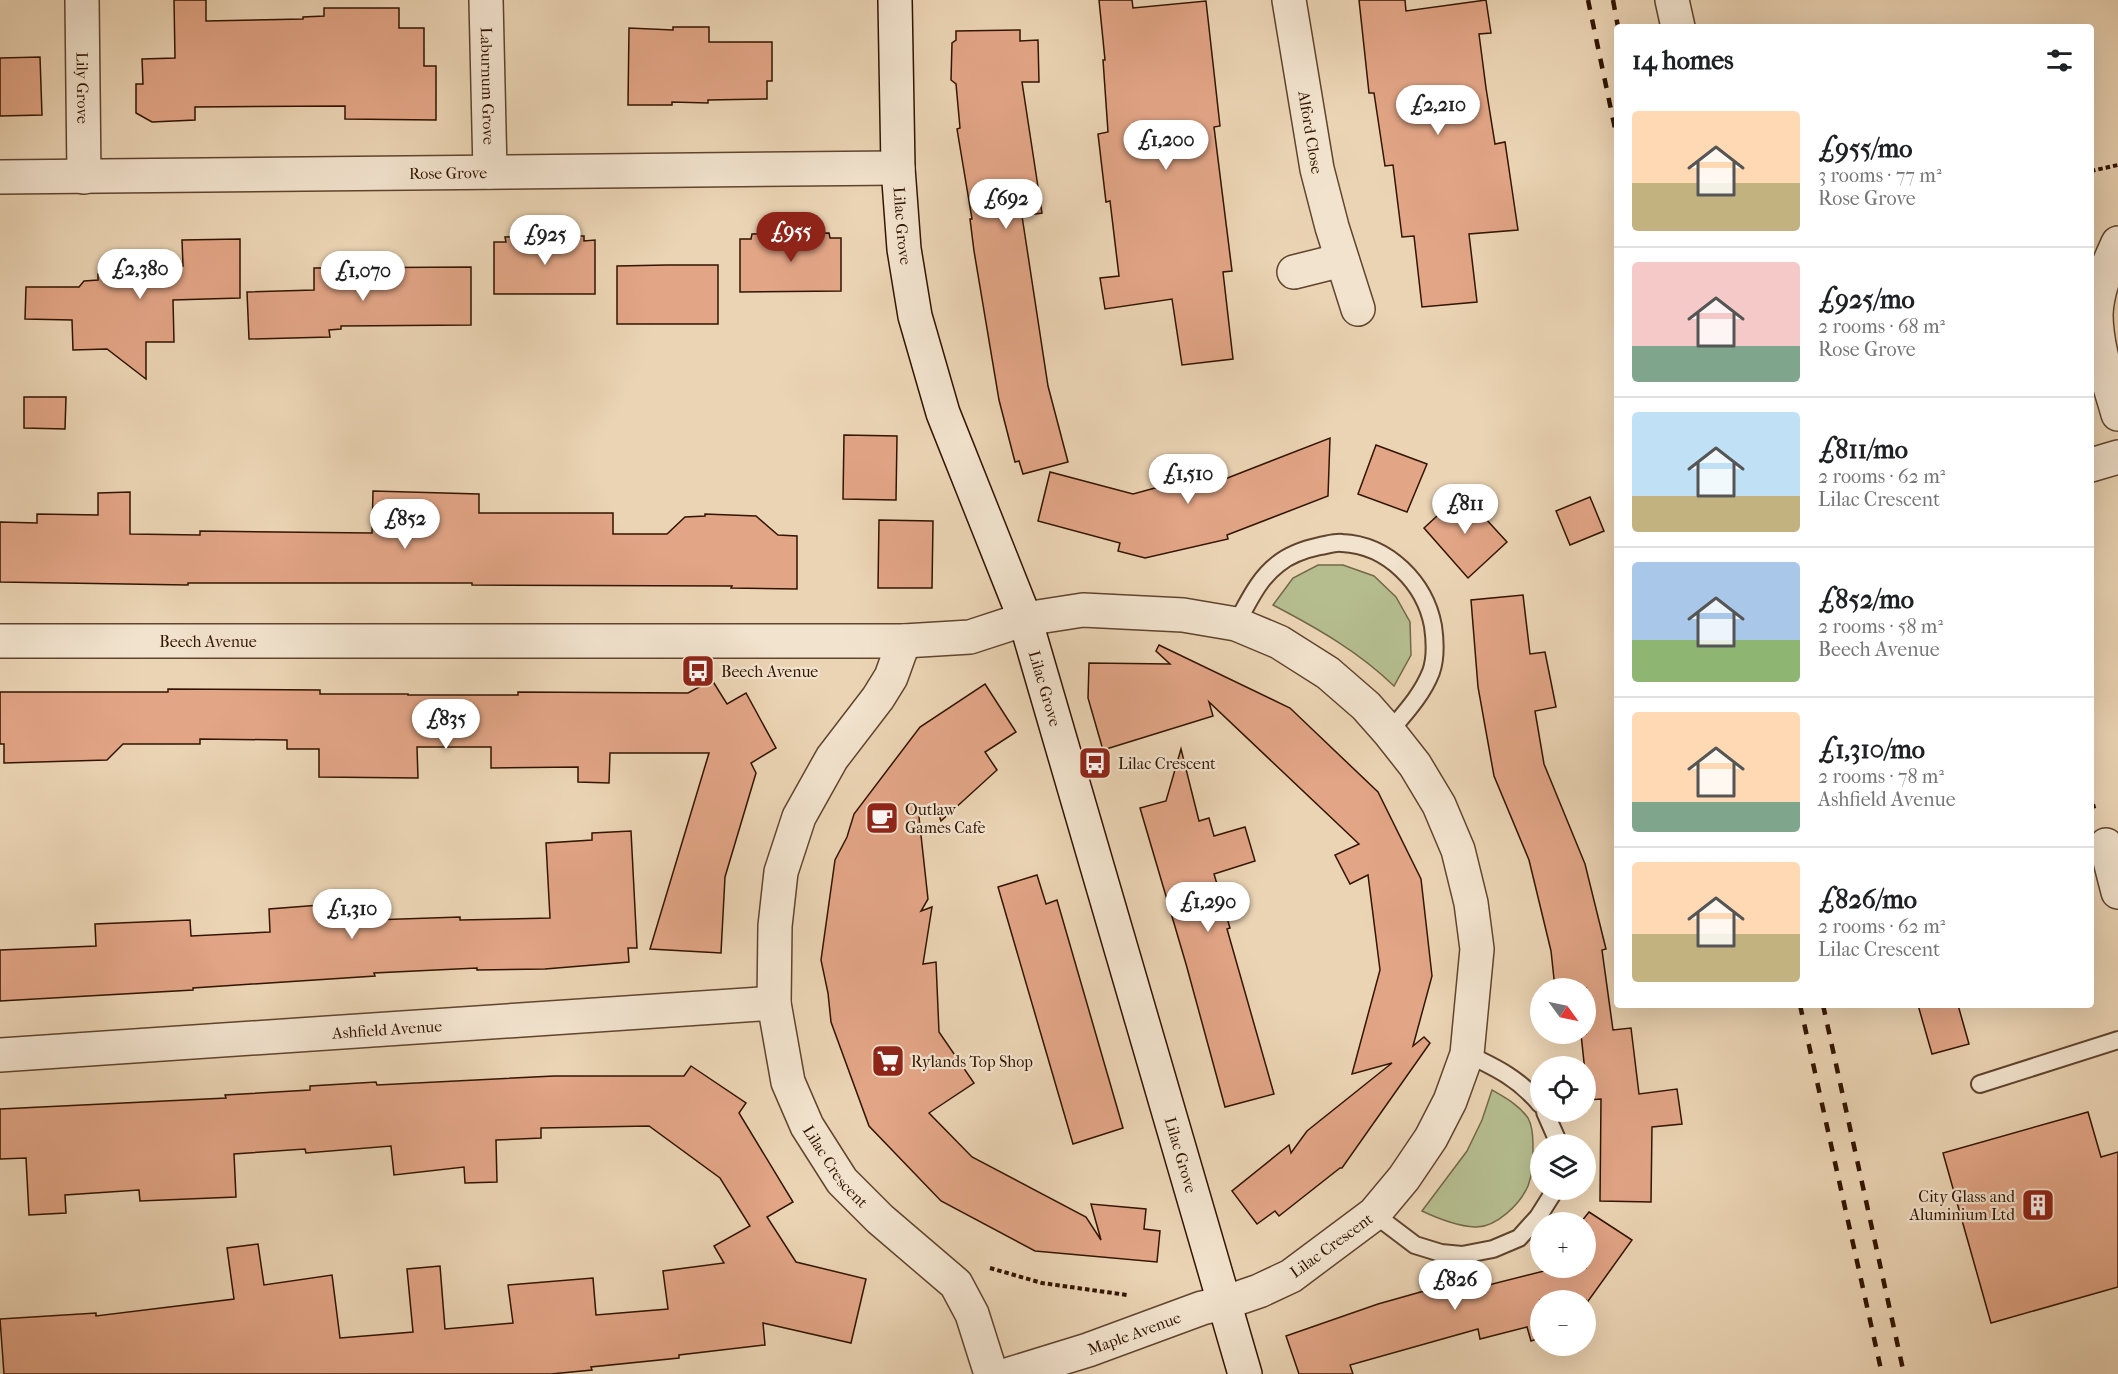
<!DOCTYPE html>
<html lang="en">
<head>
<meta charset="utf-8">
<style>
  :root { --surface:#fff; --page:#f2f2f2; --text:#202124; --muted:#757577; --line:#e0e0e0; --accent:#8f2418 }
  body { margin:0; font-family:"IM FELL French Canon",serif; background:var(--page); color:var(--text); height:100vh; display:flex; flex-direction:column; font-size:22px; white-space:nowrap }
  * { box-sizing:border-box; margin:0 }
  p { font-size:20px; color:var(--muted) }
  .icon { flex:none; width:33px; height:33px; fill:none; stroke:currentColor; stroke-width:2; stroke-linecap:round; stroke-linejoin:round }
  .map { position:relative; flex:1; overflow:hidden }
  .panel { position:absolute; left:1614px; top:24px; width:480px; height:984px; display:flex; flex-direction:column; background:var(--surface); border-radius:6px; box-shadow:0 6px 24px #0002 }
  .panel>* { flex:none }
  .needle { width:39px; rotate:123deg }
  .tools { position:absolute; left:1530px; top:978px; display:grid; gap:12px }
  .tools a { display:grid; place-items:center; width:66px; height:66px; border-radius:50%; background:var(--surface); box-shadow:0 6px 24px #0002; font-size:30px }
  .price { position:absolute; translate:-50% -51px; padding:0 14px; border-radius:21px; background:#fff; color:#222; font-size:20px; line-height:39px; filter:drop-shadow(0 2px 3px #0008) }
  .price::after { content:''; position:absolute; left:50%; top:36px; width:18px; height:14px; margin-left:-9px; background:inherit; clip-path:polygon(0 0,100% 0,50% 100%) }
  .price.current { background:var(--accent); color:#fff }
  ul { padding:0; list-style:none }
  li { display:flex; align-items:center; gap:18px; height:150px; padding:0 18px }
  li+li { border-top:2px solid var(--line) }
  li span { display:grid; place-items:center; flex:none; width:168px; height:120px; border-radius:6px; color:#555 }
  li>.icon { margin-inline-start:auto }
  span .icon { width:72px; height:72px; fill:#fffc; stroke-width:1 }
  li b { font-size:26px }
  h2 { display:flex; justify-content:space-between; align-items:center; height:72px; padding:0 18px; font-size:26px }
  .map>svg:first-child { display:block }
  .green { fill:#b5bd8f; stroke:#746848; stroke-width:1.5 }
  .building { fill:#e2a586; stroke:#321400; stroke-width:1.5 }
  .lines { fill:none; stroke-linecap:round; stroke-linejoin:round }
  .lane-casing { stroke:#60442d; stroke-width:20 }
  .street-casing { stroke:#60442d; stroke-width:36 }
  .secondary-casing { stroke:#321400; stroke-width:36 }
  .path { stroke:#321400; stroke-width:4; stroke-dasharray:4.5 3; stroke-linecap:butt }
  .lane { stroke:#f2e3ce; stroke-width:16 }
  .street { stroke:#f2e3ce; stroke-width:33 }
  .secondary { stroke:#f2e3ce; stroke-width:33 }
  .rail { stroke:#321400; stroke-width:4.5; stroke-dasharray:10 10; stroke-linecap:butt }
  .labels { text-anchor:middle; stroke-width:4.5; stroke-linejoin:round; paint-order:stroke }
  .street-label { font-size:16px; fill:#321400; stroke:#f2e3ce }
  .poi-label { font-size:16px; fill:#321400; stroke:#f2e3ce; text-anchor:start }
</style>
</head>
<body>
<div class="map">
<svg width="2118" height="1374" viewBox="0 0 2118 1374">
  <rect width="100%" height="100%" fill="#ebd4b4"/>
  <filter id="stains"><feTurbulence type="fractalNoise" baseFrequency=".00333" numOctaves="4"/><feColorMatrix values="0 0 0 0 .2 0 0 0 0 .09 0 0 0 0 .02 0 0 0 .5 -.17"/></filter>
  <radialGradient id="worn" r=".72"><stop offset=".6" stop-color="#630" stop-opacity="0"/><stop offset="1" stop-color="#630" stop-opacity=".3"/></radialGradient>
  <g class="green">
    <path d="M1318,565H1343L1374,576L1396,597L1410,622L1411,655L1394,686C1359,652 1317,628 1273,605L1293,578Z"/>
    <path d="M1492,1090C1506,1098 1519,1105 1528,1118C1532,1125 1533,1137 1533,1145C1533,1160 1533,1173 1528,1186C1520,1204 1496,1228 1475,1227C1456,1226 1439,1219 1422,1211L1467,1151L1482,1120Z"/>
  </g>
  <g class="building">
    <path d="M174,0H206V21L303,19V17L324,16V8H399V28H424V66H436V120L345,119V106L195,107V120L152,122L136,113V84H143L142,59L175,58Z"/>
    <path d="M1099,0H1132L1133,8L1206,1L1220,126L1214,127L1232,271L1223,272L1233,359L1182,365L1172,299L1105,309L1100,278L1119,276L1110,201L1106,202L1098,134L1108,132L1103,60H1105Z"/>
    <path d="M1359,0H1405L1406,11L1486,0L1491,33L1479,34L1486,88L1495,144L1505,142L1518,230L1469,234L1477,302L1422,307L1414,236L1402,237L1393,165L1385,166L1374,93H1369Z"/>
    <path d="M673,27H709V42H772V81H767V99L708,100V103L672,102V105H628L629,28L673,30Z"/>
    <path d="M1020,30V41L1038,40L1039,82H1022L1042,213L1022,216L1048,386L1068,462L1023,474L1019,461L1015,462L999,400L974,251L970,219H972L957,129L960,128L956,84L951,80L952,43L956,40V31Z"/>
    <path d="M40,57L42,115L0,116V58Z"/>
    <path d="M829,233L830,238H841V291L740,292V239H751L752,234Z"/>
    <path d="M544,236H584V241L595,240V294H494V242H506L505,237Z"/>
    <path d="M240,239V298L173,300L174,342H146V379L107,349L73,350L72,320L25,319L26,287H79L84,281L98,280V274H120V267L183,266L182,240Z"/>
    <path d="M667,265H718V324H617V266Z"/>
    <path d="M471,267V325L341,326V329L329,330L330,337L249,339L247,292L314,290V268Z"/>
    <path d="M24,397H66L65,429L24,428Z"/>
    <path d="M844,435L897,436L896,500L843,499Z"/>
    <path d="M1330,438L1328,496L1227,535L1228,539L1145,558L1118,551L1120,543L1038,521L1050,472L1133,494L1181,481L1184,495Z"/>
    <path d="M1376,445L1427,464L1407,512L1358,494Z"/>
    <path d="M373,491L479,494V513H613V534H667L685,517L705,516V514L756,516L778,535L797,536V589L731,588L732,586L472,585V583H188V585L0,582V522L37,523V514L98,515V493L130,492V534L200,535V531L372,533Z"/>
    <path d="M1462,493L1507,542L1468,578L1424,528Z"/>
    <path d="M1590,497L1604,531L1570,545L1556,511Z"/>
    <path d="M879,520L933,521L932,588H878Z"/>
    <path d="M1523,595L1530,654L1545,652L1556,707L1535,711L1544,764L1585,864L1606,949L1602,950L1613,1030L1631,1028L1639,1094L1677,1089L1682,1124L1652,1127L1651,1202L1600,1201L1601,1099L1588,1100L1581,1034H1586V988H1555L1551,951L1529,860L1494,776L1478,687L1471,600Z"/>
    <path d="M1159,645L1290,708L1378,792L1421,879L1432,976L1413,1046L1424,1037L1430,1043L1342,1168H1340L1279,1216L1275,1211L1257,1224L1232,1191L1289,1145L1291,1153L1307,1131L1392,1063L1352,1074L1380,970L1368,875L1350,884L1335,855L1359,844L1209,702L1213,716L1103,750L1088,698L1089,663L1170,664L1156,651Z"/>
    <path d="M712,680L727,704L746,693L776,748L751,763L756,773L725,877L721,953L650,949L709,753H610L609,783L578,782V767L491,768V747H417L418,778L319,777V749H287V740L200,739V744H123L107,760L4,763V744H0V692H168V689L320,690V694H408V695H518V692L688,693Z"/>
    <path d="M985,684L1016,732L985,752L997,770L941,821L935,804L918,808L928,899L921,911L932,907L923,964L936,962L939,1032L974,1083L929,1113L972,1157L1086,1217L1101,1240L1091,1204L1146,1209L1144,1229L1160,1231L1157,1262L1035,1251L941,1201L869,1126L831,1022L828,993L821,960L835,860L847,837L854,814L920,727Z"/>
    <path d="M1181,749L1199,821L1209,818L1214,836L1245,827L1255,861L1214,874L1230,928L1227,929L1274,1094L1225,1107L1186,964L1140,808L1166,801Z"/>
    <path d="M631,831L637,948H628L629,962L545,969L477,970V968L374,973L375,976L193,988V990L0,1001V950L96,946L95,924L190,920L191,936L270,932L269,909L372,901V920L460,917V920L550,918L546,843L592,840V833Z"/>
    <path d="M1037,875L1046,904L1057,900L1123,1128L1073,1144L998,887Z"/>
    <path d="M1918,1005H1958L1969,1044L1932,1054Z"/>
    <path d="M691,1066L746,1103L739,1113L793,1202L767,1217L796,1262L866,1279L851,1343L763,1323L765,1345L679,1355V1358L591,1367L592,1370L551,1374H4L0,1319L96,1313V1316L234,1299L227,1248L258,1244L264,1285L332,1275L340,1338L413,1332L407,1269L440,1266L445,1329L513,1323L508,1285L593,1278L596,1315L668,1309L663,1271L724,1263L714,1246L750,1226L720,1178L649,1126L541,1128V1138L496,1140L497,1182L465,1183L464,1167L394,1175L391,1146L306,1153L305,1149L234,1154L236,1197L140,1201L139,1190L65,1195L66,1213L29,1215L26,1158L0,1159V1109L226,1098L225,1095L310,1090V1086L376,1082L377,1085L554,1076H684Z"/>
    <path d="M2088,1112L2101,1157L2118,1152V1287L1991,1323L1943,1153Z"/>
    <path d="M1589,1212L1632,1240L1586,1304V1300H1540V1338L1531,1341L1527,1327L1480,1339L1478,1329L1350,1365L1353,1374H1299L1286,1336L1378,1304L1442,1286L1445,1296L1556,1268H1586V1222H1581Z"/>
  </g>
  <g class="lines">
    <g class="lane-casing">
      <g id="lane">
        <path d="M1236,624C1248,603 1258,579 1278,564C1289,555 1306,549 1320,546C1327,545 1335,542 1342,543C1388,545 1425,583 1433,626C1435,640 1436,658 1431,672C1422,695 1405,713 1389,732"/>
        <path d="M1467,1054C1497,1068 1519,1079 1540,1104"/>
        <path d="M1980,1084L2118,1040"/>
        <path d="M1545,1112L1556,1137L1557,1144"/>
        <path d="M1374,1214L1415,1245L1441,1253L1462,1255L1493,1249L1519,1238L1538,1217L1555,1190"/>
      </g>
    </g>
    <g class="street-casing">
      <g id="street">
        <path id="s1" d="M82,0L84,177"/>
        <path id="s2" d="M486,0L490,172"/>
        <path id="s3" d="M1289,0L1317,169L1332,227L1358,309"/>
        <path d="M1672,0L1678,27"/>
        <path id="s4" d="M0,177L898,168"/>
        <path d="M2118,243C2108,265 2097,289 2096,314C2096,348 2109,382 2118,414"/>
        <path d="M1294,272L1342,260"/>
        <path d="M2091,465L2118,457"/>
        <path id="s5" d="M0,641H904L970,637L1025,619L1083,610L1183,615L1236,624L1279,642L1328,673L1366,706L1389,732L1415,765L1439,805L1458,850L1471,903L1477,949L1467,1054L1450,1101L1431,1138L1404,1178L1374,1214L1291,1276L1259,1291L1224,1303L1202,1308L1088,1350L1010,1374"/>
        <path id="s6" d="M904,641L891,677L878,698L832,758L799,817L781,872L775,926L774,1003L788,1082L807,1126L842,1181L880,1219L956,1284L972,1314L991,1374"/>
        <path d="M2106,845L2118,892"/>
        <path id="s7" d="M0,1055L774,1003"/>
      </g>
    </g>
    <g class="secondary-casing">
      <g id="secondary">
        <path id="s8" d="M895,0L898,168L904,249L915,316L943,413L1025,619L1245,1374"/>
      </g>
    </g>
    <g class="path">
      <path d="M2091,171L2118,165"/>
      <path d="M2091,797L2095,811"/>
      <path d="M990,1268L1042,1283L1127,1295"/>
    </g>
    <use href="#lane" class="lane"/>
    <use href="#street" class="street"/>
    <use href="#secondary" class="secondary"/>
    <g class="rail">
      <path d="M1588,0L1617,138"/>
      <path d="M1613,0L1618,27"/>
      <path d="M1800,1005L1882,1374"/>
      <path d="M1823,1005L1904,1374"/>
    </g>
  </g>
  <defs>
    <g id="bus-square" transform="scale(1.725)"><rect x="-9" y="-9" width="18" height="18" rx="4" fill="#8f2418" stroke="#f2e3ce"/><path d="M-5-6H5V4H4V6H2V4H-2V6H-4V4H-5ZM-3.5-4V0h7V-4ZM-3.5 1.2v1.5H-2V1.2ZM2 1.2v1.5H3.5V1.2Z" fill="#fff"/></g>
    <g id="cafe-square" transform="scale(1.725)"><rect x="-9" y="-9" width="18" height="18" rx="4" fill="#8f2418" stroke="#f2e3ce"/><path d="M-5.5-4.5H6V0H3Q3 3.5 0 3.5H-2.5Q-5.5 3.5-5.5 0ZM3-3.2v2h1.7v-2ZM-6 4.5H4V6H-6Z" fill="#fff"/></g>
    <g id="supermarket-square" transform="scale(1.725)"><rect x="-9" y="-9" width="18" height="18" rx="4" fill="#8f2418" stroke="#f2e3ce"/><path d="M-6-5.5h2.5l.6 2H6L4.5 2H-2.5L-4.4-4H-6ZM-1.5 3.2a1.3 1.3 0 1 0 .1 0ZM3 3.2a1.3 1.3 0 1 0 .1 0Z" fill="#fff"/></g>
    <g id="building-square" transform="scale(1.725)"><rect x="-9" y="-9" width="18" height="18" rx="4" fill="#8f2418" stroke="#f2e3ce"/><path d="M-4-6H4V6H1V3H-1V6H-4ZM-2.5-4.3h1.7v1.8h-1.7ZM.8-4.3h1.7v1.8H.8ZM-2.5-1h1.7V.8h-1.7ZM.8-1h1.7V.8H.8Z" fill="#fff"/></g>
  </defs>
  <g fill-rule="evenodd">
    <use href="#bus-square" x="698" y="671"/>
    <use href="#bus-square" x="1095" y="763"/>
    <use href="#cafe-square" x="882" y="818"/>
    <use href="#supermarket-square" x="888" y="1061"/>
    <use href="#building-square" x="2038" y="1205"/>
  </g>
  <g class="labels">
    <g class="street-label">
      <text dy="6" stroke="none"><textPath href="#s2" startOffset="86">Laburnum Grove</textPath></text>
      <text dy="6" stroke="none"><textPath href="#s1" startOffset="88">Lily Grove</textPath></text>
      <text dy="6" stroke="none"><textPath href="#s3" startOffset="134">Alford Close</textPath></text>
      <text dy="6" stroke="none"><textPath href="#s4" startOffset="448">Rose Grove</textPath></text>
      <text dy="6" stroke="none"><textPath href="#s8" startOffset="226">Lilac Grove</textPath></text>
      <text dy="6" stroke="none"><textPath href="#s5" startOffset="208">Beech Avenue</textPath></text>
      <text dy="6" stroke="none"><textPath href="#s8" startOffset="712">Lilac Grove</textPath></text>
      <text dy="6" stroke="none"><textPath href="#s7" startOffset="388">Ashfield Avenue</textPath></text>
      <text dy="6" stroke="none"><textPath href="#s8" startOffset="1198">Lilac Grove</textPath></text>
      <text dy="6" stroke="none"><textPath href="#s6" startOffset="573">Lilac Crescent</textPath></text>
      <text transform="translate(1331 1245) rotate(-36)" y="6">Lilac Crescent</text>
      <text transform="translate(1134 1333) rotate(-20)" y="6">Maple Avenue</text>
    </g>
    <g class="poi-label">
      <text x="721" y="677">Beech Avenue</text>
      <text x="1118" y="769">Lilac Crescent</text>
      <text x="905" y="815">Outlaw<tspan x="905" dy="18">Games Cafe</tspan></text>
      <text x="911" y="1067">Rylands Top Shop</text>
      <text x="2015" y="1202" text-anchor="end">City Glass and<tspan x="2015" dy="18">Aluminium Ltd</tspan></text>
    </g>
  </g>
  <rect width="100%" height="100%" filter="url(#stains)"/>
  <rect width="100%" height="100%" fill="url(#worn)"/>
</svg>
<div class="tools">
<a><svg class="needle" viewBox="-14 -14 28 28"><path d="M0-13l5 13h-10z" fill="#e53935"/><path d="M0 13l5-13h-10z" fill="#757577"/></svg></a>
<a><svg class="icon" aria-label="locate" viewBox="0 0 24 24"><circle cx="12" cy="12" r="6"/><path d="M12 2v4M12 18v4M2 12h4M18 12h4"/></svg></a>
<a><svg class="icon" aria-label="layers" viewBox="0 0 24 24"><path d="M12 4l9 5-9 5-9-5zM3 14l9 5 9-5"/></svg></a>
<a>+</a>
<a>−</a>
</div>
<b class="price" style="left:1438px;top:136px">£2,210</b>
<b class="price" style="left:1166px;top:171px">£1,200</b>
<b class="price" style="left:1006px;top:230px">£692</b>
<b class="price current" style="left:791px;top:263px">£955</b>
<b class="price" style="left:545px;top:266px">£925</b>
<b class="price" style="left:140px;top:300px">£2,380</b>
<b class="price" style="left:363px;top:302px">£1,070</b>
<b class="price" style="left:1188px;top:505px">£1,510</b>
<b class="price" style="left:1465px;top:535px">£811</b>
<b class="price" style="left:405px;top:550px">£852</b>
<b class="price" style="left:446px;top:750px">£835</b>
<b class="price" style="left:1208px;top:933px">£1,290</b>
<b class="price" style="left:352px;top:940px">£1,310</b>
<b class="price" style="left:1455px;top:1311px">£826</b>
<section class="panel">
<h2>14 homes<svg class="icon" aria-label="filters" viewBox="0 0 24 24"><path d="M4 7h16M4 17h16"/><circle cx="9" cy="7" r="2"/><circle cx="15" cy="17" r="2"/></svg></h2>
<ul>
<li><span style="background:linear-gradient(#ffd9b3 60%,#c2b280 0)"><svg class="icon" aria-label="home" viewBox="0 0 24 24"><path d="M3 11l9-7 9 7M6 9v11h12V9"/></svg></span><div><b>£955/mo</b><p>3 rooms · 77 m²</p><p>Rose Grove</p></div></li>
<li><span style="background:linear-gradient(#f6c9c9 70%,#7fa58c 0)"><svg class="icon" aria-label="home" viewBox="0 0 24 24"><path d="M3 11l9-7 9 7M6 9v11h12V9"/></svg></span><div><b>£925/mo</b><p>2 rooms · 68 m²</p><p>Rose Grove</p></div></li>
<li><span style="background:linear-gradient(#bfe0f5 70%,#c2b280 0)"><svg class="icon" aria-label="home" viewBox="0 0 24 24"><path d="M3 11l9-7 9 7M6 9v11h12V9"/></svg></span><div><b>£811/mo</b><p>2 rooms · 62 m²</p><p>Lilac Crescent</p></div></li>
<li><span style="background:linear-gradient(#a9c7e8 65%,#8fb573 0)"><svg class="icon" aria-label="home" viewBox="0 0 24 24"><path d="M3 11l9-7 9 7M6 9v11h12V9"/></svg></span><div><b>£852/mo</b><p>2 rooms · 58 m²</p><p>Beech Avenue</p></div></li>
<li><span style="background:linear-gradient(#ffd9b3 75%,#7fa58c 0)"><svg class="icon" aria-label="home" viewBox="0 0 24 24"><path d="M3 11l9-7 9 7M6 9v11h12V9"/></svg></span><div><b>£1,310/mo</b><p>2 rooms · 78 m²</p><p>Ashfield Avenue</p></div></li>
<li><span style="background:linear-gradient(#ffd9b3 60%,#c2b280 0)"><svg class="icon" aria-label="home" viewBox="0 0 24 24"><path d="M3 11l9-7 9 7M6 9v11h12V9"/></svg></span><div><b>£826/mo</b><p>2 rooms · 62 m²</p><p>Lilac Crescent</p></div></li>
</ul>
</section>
</div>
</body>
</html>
